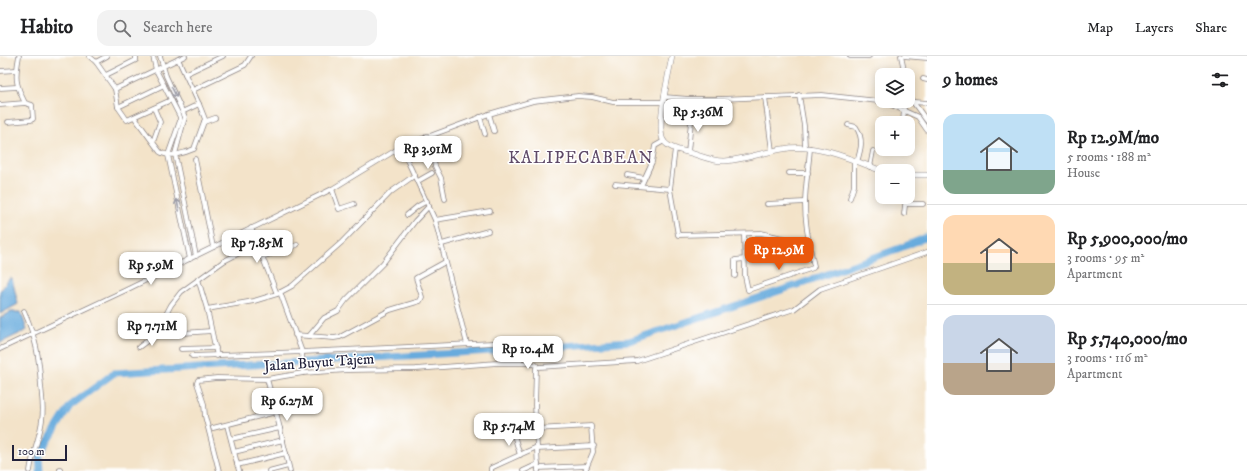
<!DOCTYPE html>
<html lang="en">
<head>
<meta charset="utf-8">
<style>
  :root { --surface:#fff; --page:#f2f2f2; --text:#202124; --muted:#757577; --line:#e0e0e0; --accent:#ea580c }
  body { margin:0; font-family:"IM FELL DW Pica",serif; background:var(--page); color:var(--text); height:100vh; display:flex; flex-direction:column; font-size:15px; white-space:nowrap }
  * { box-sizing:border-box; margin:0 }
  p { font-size:13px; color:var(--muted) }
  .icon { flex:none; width:22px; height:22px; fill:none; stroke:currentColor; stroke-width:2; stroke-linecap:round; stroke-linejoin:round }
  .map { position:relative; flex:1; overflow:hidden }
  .drawer { display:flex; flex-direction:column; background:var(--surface); width:320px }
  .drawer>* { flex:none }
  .tools { position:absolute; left:875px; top:12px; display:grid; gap:8px }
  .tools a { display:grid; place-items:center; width:40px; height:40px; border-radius:8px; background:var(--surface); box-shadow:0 2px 10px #0003; font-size:20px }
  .scale { position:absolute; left:12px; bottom:10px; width:55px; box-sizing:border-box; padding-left:4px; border:2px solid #22223b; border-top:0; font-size:11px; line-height:14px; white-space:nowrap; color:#22223b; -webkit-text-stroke:3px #fff; paint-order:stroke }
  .price { position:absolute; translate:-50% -34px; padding:0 9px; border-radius:8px; background:#fff; color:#222; font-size:13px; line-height:26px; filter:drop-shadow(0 1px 2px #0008) }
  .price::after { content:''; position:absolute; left:50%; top:24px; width:12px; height:9px; margin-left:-6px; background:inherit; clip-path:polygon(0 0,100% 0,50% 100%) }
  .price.selected { background:var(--accent); color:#fff }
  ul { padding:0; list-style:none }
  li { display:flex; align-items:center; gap:12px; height:100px; padding:0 16px }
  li+li { border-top:1px solid var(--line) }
  li span { display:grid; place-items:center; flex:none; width:112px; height:80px; border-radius:12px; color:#555 }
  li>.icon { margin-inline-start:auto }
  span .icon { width:48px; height:48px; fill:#fffc; stroke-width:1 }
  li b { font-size:17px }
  h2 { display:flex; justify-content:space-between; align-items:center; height:48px; padding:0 16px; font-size:17px }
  header { display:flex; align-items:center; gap:24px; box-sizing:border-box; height:56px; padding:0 20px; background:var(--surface); border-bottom:1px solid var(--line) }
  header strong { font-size:19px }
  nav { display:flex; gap:22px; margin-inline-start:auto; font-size:14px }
  .search { width:280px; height:36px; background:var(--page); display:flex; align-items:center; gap:10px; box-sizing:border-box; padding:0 14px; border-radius:12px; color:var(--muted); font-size:15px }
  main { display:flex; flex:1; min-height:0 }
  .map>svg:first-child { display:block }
  .water { fill:#68abdd; stroke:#45668c }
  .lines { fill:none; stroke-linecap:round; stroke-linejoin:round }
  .river { stroke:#68abdd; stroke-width:7 }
  .minor-casing { stroke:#8a8282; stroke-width:5.5 }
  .tertiary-casing { stroke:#8a8282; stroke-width:6 }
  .minor { stroke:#fff; stroke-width:4 }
  .tertiary { stroke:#fff; stroke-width:5 }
  .oneway { stroke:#9c9ca7 }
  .labels { text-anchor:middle; stroke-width:3; stroke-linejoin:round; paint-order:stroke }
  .street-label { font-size:15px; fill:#22223b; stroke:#fff }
  .quarter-label { font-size:17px; letter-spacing:1px; fill:#5f4a68; stroke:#fff }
</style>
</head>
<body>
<header>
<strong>Habito</strong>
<div class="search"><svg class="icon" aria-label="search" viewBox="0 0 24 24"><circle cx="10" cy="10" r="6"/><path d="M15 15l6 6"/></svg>Search here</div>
<nav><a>Map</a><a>Layers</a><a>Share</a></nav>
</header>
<main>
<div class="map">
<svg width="927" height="415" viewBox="0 0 927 415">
  <rect width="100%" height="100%" fill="#fff"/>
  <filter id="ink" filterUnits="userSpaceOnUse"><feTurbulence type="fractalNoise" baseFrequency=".025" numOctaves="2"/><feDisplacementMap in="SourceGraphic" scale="8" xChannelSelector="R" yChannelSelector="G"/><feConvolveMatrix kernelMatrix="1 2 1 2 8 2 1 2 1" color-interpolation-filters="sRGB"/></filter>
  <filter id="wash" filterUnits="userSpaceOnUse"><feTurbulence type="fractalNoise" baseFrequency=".012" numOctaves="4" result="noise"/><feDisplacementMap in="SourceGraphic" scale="16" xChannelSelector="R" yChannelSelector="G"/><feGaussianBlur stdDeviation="0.9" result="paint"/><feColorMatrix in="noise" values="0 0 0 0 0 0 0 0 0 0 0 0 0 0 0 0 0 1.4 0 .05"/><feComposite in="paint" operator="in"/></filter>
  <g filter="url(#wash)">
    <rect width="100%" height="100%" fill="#f3e3c9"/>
    <g class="water">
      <path d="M10,222L12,223L18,248L0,258V235Z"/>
      <path d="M11,256H21L27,274L0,287V262Z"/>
    </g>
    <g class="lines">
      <path class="river" d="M40,415L39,400L70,350L114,317L527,293L629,285L797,229L900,192L927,181"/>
    </g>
  </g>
  <g filter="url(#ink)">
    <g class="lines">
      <g class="minor-casing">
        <g id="minor">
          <path d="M89,0L96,6L115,33L118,51L127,64L171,44"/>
          <path d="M153,0L156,14L180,61V65L168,99L190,203"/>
          <path d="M160,0L166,20L185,61L175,98L196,200"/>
          <path d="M850,0H869"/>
          <path d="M901,0L905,19"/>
          <path d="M904,0L927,2"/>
          <path d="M96,6L107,0"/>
          <path d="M0,15L16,14"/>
          <path d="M185,18L223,0"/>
          <path d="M106,19L136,4V0"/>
          <path d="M923,23L927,24"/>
          <path d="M0,32L17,31"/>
          <path d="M115,33L185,0"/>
          <path d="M193,34L245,9L251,0"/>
          <path d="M908,34L910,42L927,65"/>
          <path d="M799,39L804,70L805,91"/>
          <path d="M664,41L689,43H721L822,39L878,45L887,47L918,61L927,74"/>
          <path d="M765,41L772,95"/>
          <path d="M914,46L927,47"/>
          <path d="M0,49L25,47"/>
          <path d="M118,51L164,29"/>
          <path d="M182,56L199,48"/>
          <path d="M489,58L494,75"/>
          <path d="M480,61L485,78"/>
          <path d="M135,62L160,96C169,102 185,97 194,93L205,63L199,48L178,3"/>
          <path d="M8,66L31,64L33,63L32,49L25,47C15,27 15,22 19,0"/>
          <path d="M204,66L215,62"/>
          <path d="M903,67L904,53"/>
          <path d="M848,69L856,71C864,83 861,93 857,106"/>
          <path d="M427,80L435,110L441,122L445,143"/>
          <path d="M153,86L160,66L154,52"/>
          <path d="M401,91L435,164L467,288"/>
          <path d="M688,96L692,55"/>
          <path d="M195,103L213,191"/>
          <path d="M870,111L873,95"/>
          <path d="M789,117H808"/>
          <path d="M627,119L644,122"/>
          <path d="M418,125L432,117"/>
          <path d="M615,128L670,133L675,93"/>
          <path d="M641,130L652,106L655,90L664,85"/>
          <path d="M332,133L339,153L354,148"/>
          <path d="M670,133L678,179L761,177L795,185L809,186"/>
          <path d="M850,142L854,130V105"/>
          <path d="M767,148L805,146"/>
          <path d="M906,148H923"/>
          <path d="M904,158L906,141"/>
          <path d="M407,159L418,150L427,145"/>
          <path d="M435,164L490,155"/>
          <path d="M251,172L277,238"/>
          <path d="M744,178L745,220L748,234L813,212L814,210C809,189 805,169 805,148C805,130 809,110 810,92"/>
          <path d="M442,188L488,175"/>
          <path d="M262,201L297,189"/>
          <path d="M735,220V204L745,203"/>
          <path d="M198,223L207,253L254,245L277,238L292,230L342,186L391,136L415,119"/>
          <path d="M280,236L302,296L514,286"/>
          <path d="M207,253L217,300"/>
          <path d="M24,255C36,282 39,300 41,330C42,341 44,353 42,364C40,381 32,398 30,415"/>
          <path d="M155,279L211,275"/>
          <path d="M295,279L334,282L340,281L390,254L420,245L422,241L416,222L445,206"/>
          <path d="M309,280L324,262L338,255L346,244L383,207L415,165L429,150"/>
          <path d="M139,291L155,279L171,249L181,236L224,205L257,188"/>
          <path d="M0,293L126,234L332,133L401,91L419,84L489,58L533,45L578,40L592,41L613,46H662"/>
          <path d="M181,293L216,292"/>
          <path d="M192,300L302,296L303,317"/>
          <path d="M539,311L637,305L794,253L820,233L927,196"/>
          <path d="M536,312L535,349L538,415"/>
          <path d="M267,323L276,356L290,415"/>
          <path d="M263,340L272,337"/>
          <path d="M227,369L239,415"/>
          <path d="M213,372L276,356"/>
          <path d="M536,373L591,370L593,396L585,415"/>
          <path d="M514,379L520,399"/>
          <path d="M231,383L280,372"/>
          <path d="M537,393L594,390"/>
          <path d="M234,396L283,384"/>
          <path d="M237,409L286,397"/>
          <path d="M538,412L587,410"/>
          <path d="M60,415V413"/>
          <path d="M219,415L205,360L204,348L197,327L198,324L217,322L267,323L303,317L348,314L416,313L497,307H528L536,309"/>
          <path d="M269,415L288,410"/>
          <path d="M491,415V412L537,391"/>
          <path d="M523,415L538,408"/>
        </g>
      </g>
      <g class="tertiary-casing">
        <g id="tertiary">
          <path d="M672,0C669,17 656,70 663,84C668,92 679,94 687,96C699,99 713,106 725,105C753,103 779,89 806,92C832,94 858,106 882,115"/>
          <path d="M908,119H927"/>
        </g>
      </g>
      <use href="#minor" class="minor"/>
      <use href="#tertiary" class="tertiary"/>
    </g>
    <defs><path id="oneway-shaft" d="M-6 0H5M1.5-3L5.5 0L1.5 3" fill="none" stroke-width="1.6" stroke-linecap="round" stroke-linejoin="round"/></defs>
    <g class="oneway">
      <use href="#oneway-shaft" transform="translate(174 36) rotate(64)"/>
      <use href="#oneway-shaft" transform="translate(178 149) rotate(-102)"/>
    </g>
  </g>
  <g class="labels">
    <g class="street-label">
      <text transform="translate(319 306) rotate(-4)" y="5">Jalan Buyut Tajem</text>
    </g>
    <g class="quarter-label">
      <text x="581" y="107">KALIPECABEAN</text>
    </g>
  </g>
</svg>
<div class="tools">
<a><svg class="icon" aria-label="layers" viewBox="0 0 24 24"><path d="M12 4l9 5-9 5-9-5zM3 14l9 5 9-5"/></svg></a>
<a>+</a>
<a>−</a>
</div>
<div class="scale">100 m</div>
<b class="price" style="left:698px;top:77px">Rp 5.36M</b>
<b class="price" style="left:428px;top:114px">Rp 3.91M</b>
<b class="price" style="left:257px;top:208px">Rp 7.85M</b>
<b class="price selected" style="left:779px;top:215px">Rp 12.9M</b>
<b class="price" style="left:151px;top:230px">Rp 5.9M</b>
<b class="price" style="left:152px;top:291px">Rp 7.71M</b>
<b class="price" style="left:528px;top:314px">Rp 10.4M</b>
<b class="price" style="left:287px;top:366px">Rp 6.27M</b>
<b class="price" style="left:509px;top:391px">Rp 5.74M</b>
</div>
<section class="drawer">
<h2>9 homes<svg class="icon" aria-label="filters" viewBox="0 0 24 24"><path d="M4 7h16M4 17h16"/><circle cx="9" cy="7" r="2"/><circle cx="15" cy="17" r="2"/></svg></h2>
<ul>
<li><span style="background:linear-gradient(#bfe0f5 70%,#7fa58c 0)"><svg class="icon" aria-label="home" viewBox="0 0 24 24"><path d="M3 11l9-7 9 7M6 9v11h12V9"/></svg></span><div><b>Rp 12.9M/mo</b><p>5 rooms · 188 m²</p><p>House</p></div></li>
<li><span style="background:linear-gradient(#ffd9b3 60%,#c2b280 0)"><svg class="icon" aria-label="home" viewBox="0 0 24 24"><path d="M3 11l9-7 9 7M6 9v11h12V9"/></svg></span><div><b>Rp 5,900,000/mo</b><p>3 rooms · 95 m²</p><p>Apartment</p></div></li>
<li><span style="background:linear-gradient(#c9d6e8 60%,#b9a48a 0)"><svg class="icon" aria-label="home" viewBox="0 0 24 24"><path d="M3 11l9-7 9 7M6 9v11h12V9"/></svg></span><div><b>Rp 5,740,000/mo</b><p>3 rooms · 116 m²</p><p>Apartment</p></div></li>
</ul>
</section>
</main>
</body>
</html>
